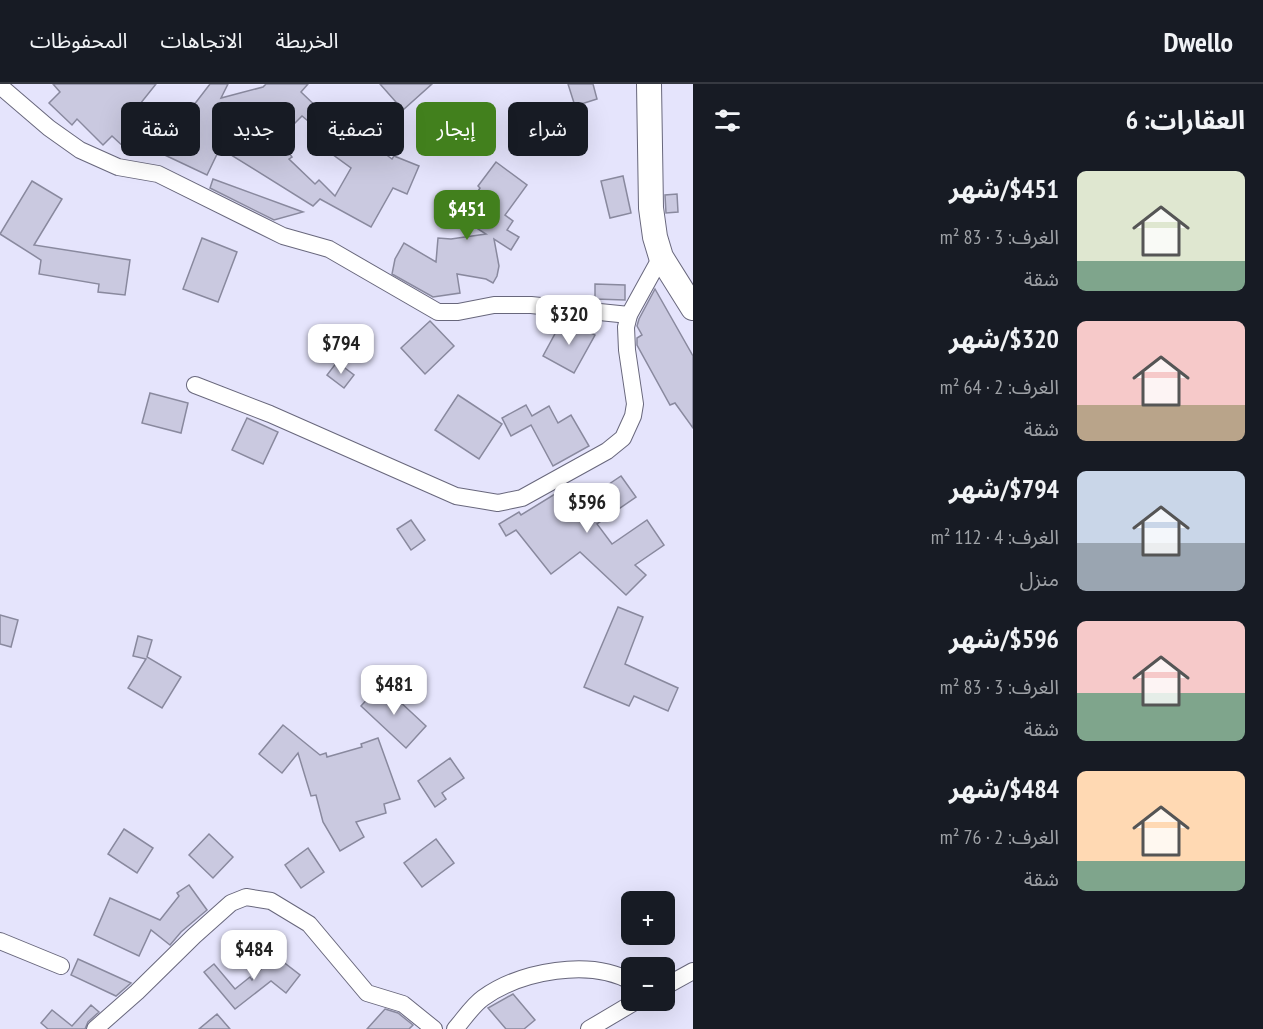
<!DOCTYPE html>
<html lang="ar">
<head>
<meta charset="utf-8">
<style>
  :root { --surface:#171b24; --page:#20242c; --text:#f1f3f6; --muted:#9ea1a6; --line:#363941; --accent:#42801d }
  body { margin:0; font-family:"PT Sans Narrow","Noto Sans Arabic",sans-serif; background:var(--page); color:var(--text); direction:rtl; height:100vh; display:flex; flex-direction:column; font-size:22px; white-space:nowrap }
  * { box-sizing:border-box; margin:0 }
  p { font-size:20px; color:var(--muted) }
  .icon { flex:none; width:33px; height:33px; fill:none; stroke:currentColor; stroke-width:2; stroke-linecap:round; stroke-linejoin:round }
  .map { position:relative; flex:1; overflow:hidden; direction:ltr }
  .details { display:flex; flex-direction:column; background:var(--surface); width:570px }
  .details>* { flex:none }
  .top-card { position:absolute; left:18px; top:18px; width:570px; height:54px; direction:rtl; display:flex; gap:12px }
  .fabs { position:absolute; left:621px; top:807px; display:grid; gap:12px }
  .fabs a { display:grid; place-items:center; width:54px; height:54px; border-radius:9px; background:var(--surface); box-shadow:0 6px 24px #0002; font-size:30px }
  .price { position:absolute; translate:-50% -51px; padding:0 14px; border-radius:12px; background:#fff; color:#222; font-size:20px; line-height:39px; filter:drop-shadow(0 2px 3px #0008) }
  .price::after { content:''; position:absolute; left:50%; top:36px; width:18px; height:14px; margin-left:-9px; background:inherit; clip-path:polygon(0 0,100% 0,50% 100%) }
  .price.current { background:var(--accent); color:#fff }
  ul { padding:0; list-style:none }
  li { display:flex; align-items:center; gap:18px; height:150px; padding:0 18px }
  li span { display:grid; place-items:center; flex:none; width:168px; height:120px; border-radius:9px; color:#555 }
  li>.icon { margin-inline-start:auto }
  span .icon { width:72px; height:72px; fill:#fffc; stroke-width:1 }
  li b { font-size:26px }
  h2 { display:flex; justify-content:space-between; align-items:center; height:72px; padding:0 18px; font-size:26px }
  .tag { padding:0 21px; border-radius:9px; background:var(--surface); box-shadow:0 6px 24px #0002; font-size:21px; line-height:54px }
  .tag.current { background:var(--accent); color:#fff }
  header { display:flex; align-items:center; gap:36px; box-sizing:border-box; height:84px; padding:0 30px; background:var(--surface); border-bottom:2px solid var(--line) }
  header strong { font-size:28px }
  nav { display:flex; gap:33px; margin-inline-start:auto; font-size:21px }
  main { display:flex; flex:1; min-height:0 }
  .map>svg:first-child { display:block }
  .building { fill:#cac9e0; stroke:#89899e; stroke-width:1.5; fill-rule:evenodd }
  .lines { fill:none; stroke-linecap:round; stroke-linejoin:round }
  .street-casing { stroke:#68677c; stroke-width:18 }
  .secondary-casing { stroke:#68677c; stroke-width:26 }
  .street { stroke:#fff; stroke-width:16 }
  .secondary { stroke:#fff; stroke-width:24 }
</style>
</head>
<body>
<header>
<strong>Dwello</strong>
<nav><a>الخريطة</a><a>الاتجاهات</a><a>المحفوظات</a></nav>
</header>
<main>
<section class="details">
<h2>العقارات: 6<svg class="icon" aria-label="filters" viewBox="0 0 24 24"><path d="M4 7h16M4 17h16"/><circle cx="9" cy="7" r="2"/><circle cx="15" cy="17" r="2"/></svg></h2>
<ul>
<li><span style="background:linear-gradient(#dfe7d0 75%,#7fa58c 0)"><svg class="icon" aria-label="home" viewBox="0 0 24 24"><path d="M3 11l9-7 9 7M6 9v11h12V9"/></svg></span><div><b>$451/شهر</b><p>الغرف: 3 · 83 m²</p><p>شقة</p></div></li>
<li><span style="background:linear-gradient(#f6c9c9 70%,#b9a48a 0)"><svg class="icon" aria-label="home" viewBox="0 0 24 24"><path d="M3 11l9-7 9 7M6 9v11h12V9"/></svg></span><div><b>$320/شهر</b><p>الغرف: 2 · 64 m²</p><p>شقة</p></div></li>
<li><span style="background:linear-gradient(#c9d6e8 60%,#9aa5b1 0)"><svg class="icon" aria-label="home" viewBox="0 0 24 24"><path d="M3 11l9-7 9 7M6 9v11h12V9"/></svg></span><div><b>$794/شهر</b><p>الغرف: 4 · 112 m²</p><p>منزل</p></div></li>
<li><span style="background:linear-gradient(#f6c9c9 60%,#7fa58c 0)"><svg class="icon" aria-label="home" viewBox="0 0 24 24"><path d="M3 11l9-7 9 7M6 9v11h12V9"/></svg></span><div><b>$596/شهر</b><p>الغرف: 3 · 83 m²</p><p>شقة</p></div></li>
<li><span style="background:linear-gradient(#ffd9b3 75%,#7fa58c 0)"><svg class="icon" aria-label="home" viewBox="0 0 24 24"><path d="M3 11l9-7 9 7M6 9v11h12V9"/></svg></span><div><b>$484/شهر</b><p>الغرف: 2 · 76 m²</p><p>شقة</p></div></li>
</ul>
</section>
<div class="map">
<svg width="693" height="945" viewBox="0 0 693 945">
  <rect width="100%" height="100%" fill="#e5e4fc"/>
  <g class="building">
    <path d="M53,0H156L140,20L180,39L210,0H228L221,14L263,3L266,0H308L301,8L324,30L333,20L353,37L348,42L392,75L394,72L419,82L407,110L393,104L371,143L320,115L313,122L220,64L207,91L135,57L126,65L112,52L103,61L77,35L72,41L49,19L60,8ZM276,31L290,44L302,32L338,62L332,70L351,84L335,112L319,96L315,100L289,75L292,73L284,62L278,66L238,41Z"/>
    <path d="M380,0H432L403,26Z"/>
    <path d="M568,0H593L597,15L575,22Z"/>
    <path d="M456,23L489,49L474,68L440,42Z"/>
    <path d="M496,78L527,101L505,131L513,137L507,146L519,153L511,166L494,155L499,182L497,192L493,199L486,195L457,190L460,209L433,213L392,190L395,175L404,159L436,178L438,154L451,155L486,150L461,134L480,104L478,102Z"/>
    <path d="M623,92L631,129L610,134L601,97Z"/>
    <path d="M213,95L303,128L274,136L210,104Z"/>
    <path d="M32,97L62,115L34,161L130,176L125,211L98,208L99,200L39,190L41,176L0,150Z"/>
    <path d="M677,110L678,128L666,129L665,111Z"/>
    <path d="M202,154L237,168L218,218L183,205Z"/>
    <path d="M595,200L625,201V216L595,215Z"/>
    <path d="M655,205L693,272V344L675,319L670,321L637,261V254L642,251L637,242L639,235Z"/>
    <path d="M563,235L595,251L574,289L543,272Z"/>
    <path d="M430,237L454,262L425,290L401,264Z"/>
    <path d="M337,278L354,291L344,304L327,291Z"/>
    <path d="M150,309L188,319L181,349L142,339Z"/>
    <path d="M458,311L502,340L479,375L435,346Z"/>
    <path d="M526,321L532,332L549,322L558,339L571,331L589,362L553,382L531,341L511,352L502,334Z"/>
    <path d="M247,334L278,348L263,380L232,366Z"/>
    <path d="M621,392L636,413L597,440L612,460L647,436L664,461L635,481L646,491L626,511L580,468L551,490L516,446L506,452L499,440L519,428L521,431L555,410L557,412L565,406L575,423Z"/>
    <path d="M411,436L425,456L411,466L397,445Z"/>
    <path d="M618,523L643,533L625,580L678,604L668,627L634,612L629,622L584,603Z"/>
    <path d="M0,531L18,536L11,563L0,560Z"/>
    <path d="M138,552L152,556L147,573L181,593L162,624L128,604L146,575L133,572Z"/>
    <path d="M381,600L426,642L406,664L361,622Z"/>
    <path d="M283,641L320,671L326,669L327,673L362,663L361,660L378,654L400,715L384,720L386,729L356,738L364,753L340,767L323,738L316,711L311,712L298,669L282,689L259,670Z"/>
    <path d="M450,674L464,694L442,709L446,715L435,723L418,697Z"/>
    <path d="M124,745L153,764L137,789L108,770Z"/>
    <path d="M209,750L233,773L213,794L189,771Z"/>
    <path d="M436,755L454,779L422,803L404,779Z"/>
    <path d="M308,764L324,788L301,804L285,781Z"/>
    <path d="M189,801L207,826L181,848L170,861L151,846L139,872L94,851L110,814L160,836L179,812L177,809Z"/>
    <path d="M273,870L300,891L286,909L271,897L235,925L204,888L214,880L235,905L250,893L252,896Z"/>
    <path d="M78,875L131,899L116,912L71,891Z"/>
    <path d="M513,910L535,936L524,945H506L488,924Z"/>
    <path d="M91,921L99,928L88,938L85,945H48L41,939L52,926L72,942Z"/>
    <path d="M385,925L398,929L413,941L409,945H367Z"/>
    <path d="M217,930L230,945H199Z"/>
  </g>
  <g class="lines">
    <g class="street-casing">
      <g id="street">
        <path d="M0,2L49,44L80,66L118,83L158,90L283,152L329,165L438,228H458L494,221H531L629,231"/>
        <path d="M195,301L270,330L456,412L498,419L522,414L607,367L623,354L633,332L635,320L627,266L626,243L629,231L661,173"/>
        <path d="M0,857L61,882"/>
        <path d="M664,903L693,887"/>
        <path d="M95,945L137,908L194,852L231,819L246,813L271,817L309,840L367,909L403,920L434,945"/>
        <path d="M455,945C464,935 472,922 483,914C521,887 590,874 632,898"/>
        <path d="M589,945L638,916"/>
      </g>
    </g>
    <g class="secondary-casing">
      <path id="secondary" d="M649,0L651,124L655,153L661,173L693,224"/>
    </g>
    <use href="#street" class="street"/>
    <use href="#secondary" class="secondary"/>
  </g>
</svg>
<div class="fabs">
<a>+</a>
<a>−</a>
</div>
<b class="price current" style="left:467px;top:157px">$451</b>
<b class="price" style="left:569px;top:262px">$320</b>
<b class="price" style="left:341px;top:291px">$794</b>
<b class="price" style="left:587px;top:450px">$596</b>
<b class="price" style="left:394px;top:632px">$481</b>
<b class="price" style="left:254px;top:897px">$484</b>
<div class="top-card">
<a class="tag">شراء</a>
<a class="tag current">إيجار</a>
<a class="tag">تصفية</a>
<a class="tag">جديد</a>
<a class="tag">شقة</a>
</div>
</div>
</main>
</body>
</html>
